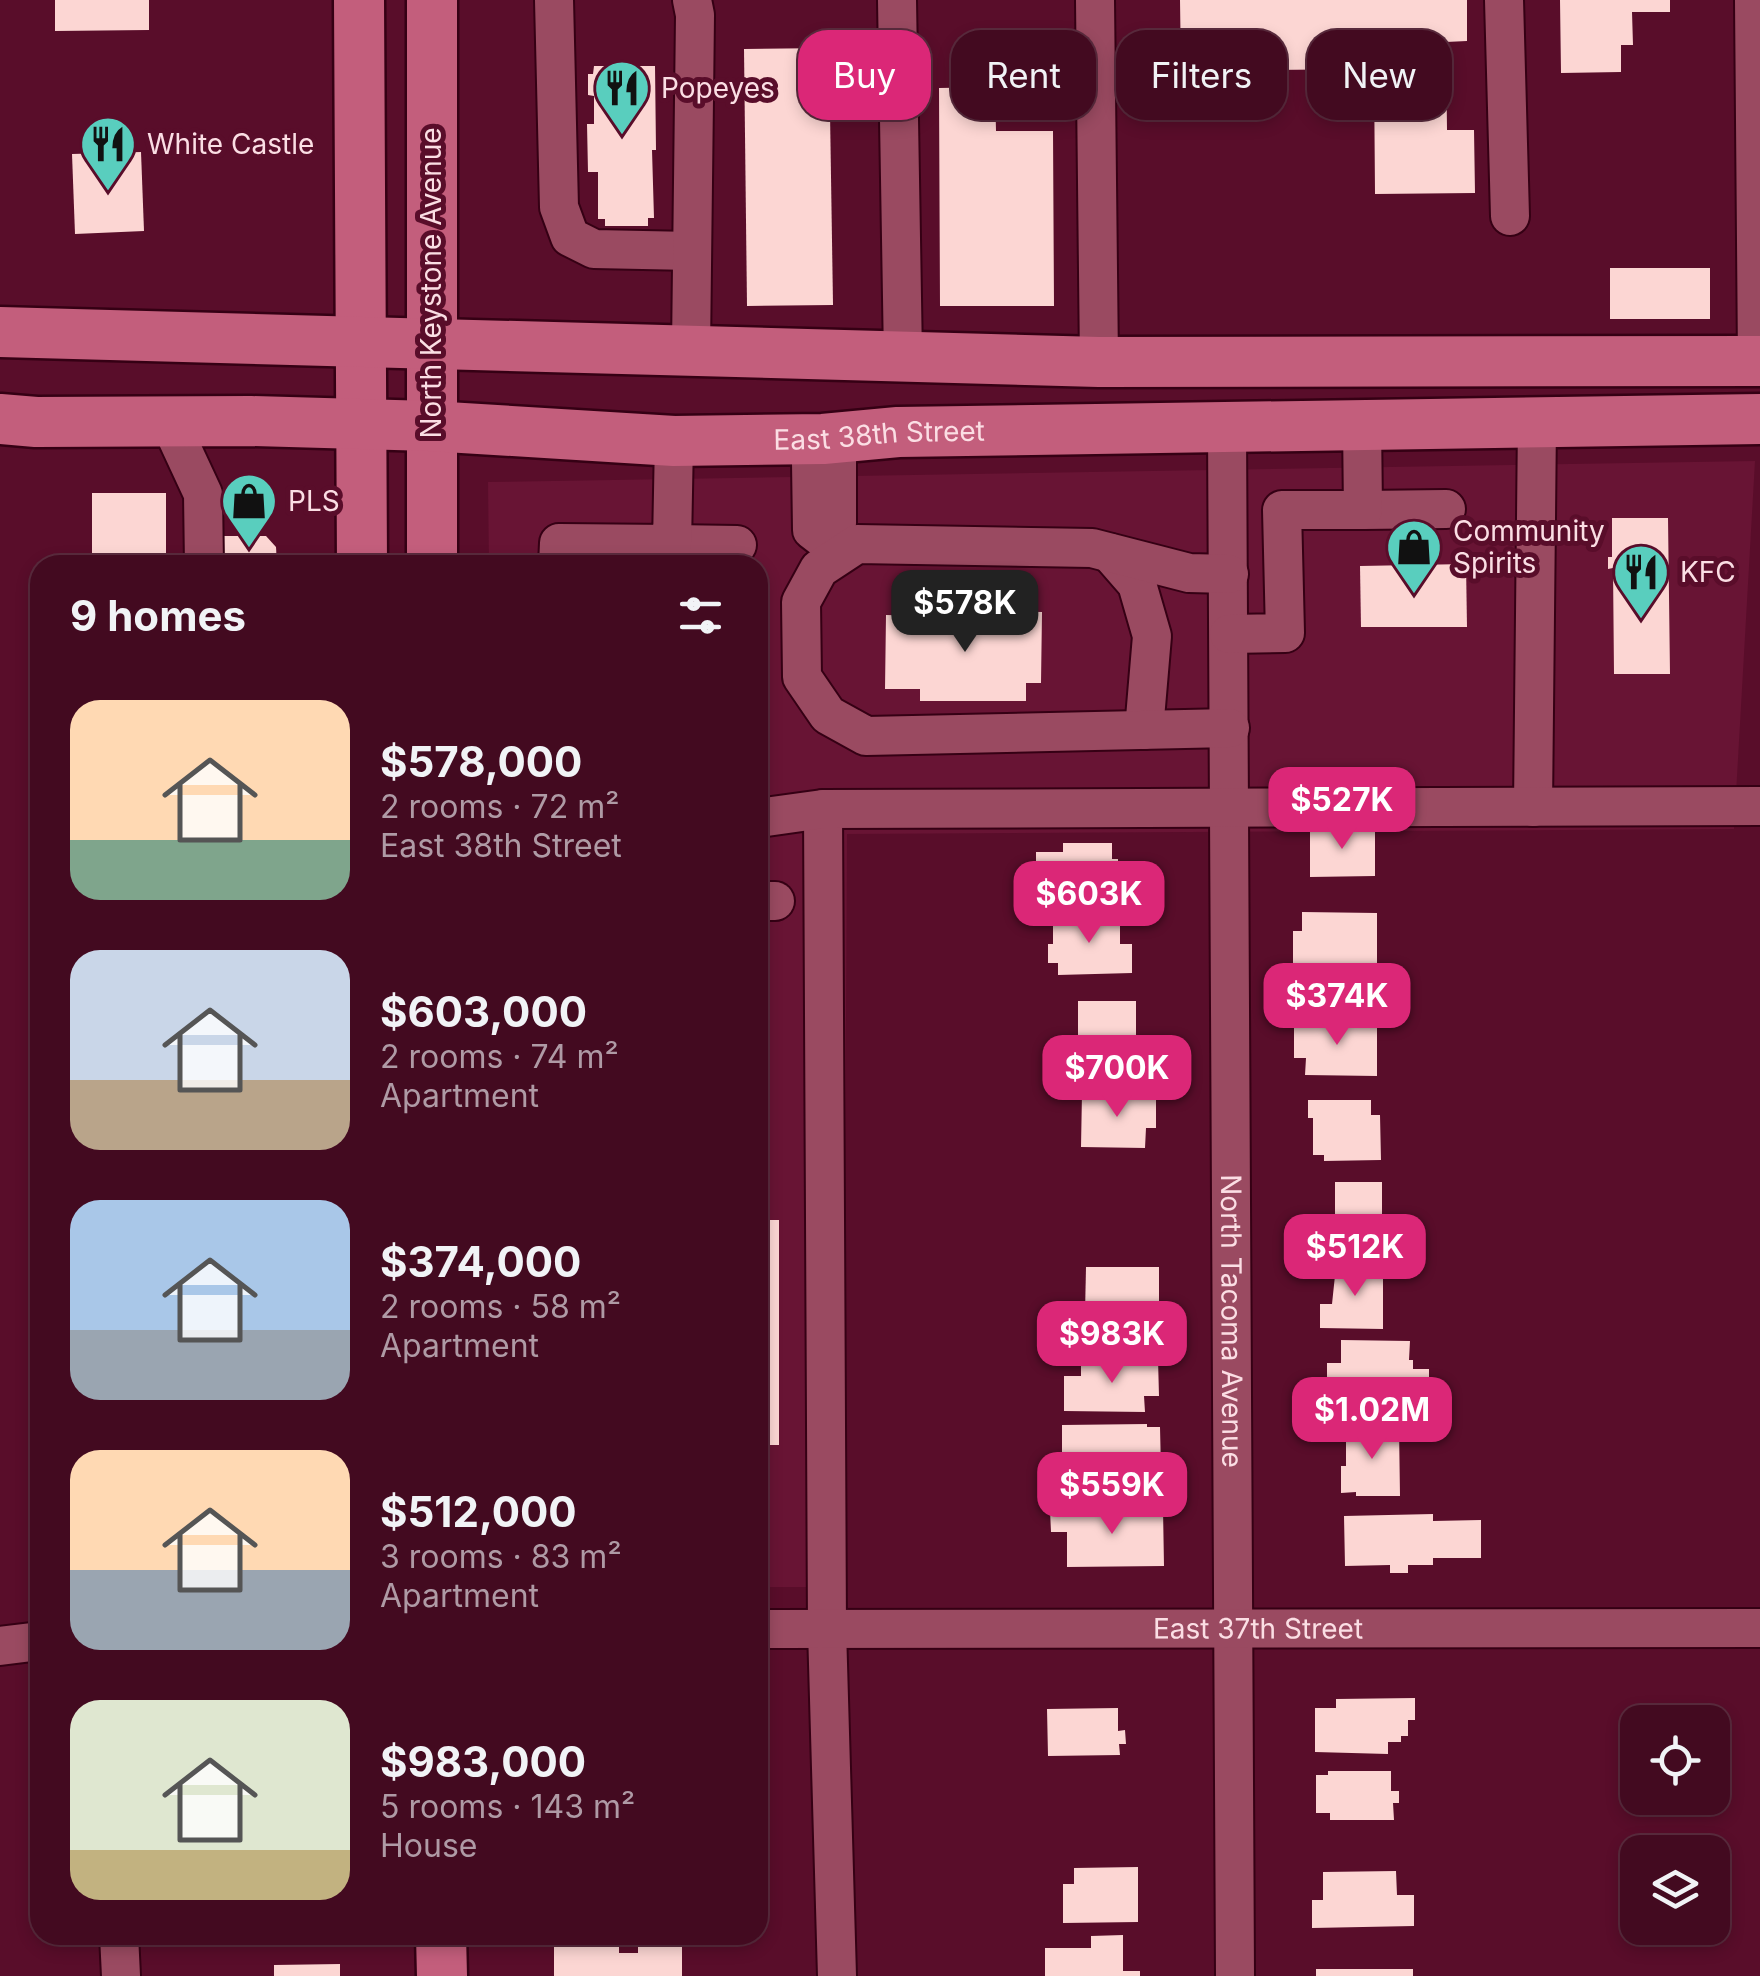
<!DOCTYPE html>
<html lang="en">
<head>
<meta charset="utf-8">
<style>
  :root { --surface:#430a20; --page:#4d182d; --text:#f1f3f6; --muted:#af9aa5; --line:#5b2b3e; --accent:#db2777 }
  body { margin:0; font-family:Inter,sans-serif; background:var(--page); color:var(--text); height:100vh; display:flex; flex-direction:column; font-size:38px; white-space:nowrap }
  * { box-sizing:border-box; margin:0 }
  p { font-size:32px; color:var(--muted) }
  .icon { flex:none; width:55px; height:55px; fill:none; stroke:currentColor; stroke-width:2; stroke-linecap:round; stroke-linejoin:round }
  .map { position:relative; flex:1; overflow:hidden }
  .side { position:absolute; left:30px; top:555px; width:738px; height:1390px; display:flex; flex-direction:column; background:var(--surface); border-radius:30px; box-shadow:0 5px 15px #0003,0 0 0 2px var(--line) }
  .side>* { flex:none }
  .hud { position:absolute; left:798px; top:30px; width:812px; height:90px; display:flex; gap:20px }
  .controls { position:absolute; left:1620px; top:1705px; display:grid; gap:20px }
  .controls a { display:grid; place-items:center; width:110px; height:110px; border-radius:20px; background:var(--surface); box-shadow:0 5px 15px #0003,0 0 0 2px var(--line); font-size:50px }
  .price { position:absolute; translate:-50% -85px; padding:0 22px; border-radius:20px; background:var(--accent); color:#fff; font-size:32px; line-height:65px; filter:drop-shadow(0 2px 5px #0008) }
  .price::after { content:''; position:absolute; left:50%; top:60px; width:30px; height:22px; margin-left:-15px; background:inherit; clip-path:polygon(0 0,100% 0,50% 100%) }
  .price.selected { background:#222; color:#fff }
  ul { padding:0; list-style:none }
  li { display:flex; align-items:center; gap:30px; height:250px; padding:0 40px }
  li span { display:grid; place-items:center; flex:none; width:280px; height:200px; border-radius:30px; color:#555 }
  li>.icon { margin-inline-start:auto }
  span .icon { width:120px; height:120px; fill:#fffc; stroke-width:1 }
  li b { font-size:42px }
  h2 { display:flex; justify-content:space-between; align-items:center; height:120px; padding:0 40px; font-size:42px }
  .tag { padding:0 35px; border-radius:30px; background:var(--surface); box-shadow:0 5px 15px #0003,0 0 0 2px var(--line); font-size:35px; line-height:90px }
  .tag.selected { background:var(--accent); color:#fff }
  .map>svg:first-child { display:block }
  .built { fill:#681434 }
  .building { fill:#fcd6d3 }
  .lines { fill:none; stroke-linecap:round; stroke-linejoin:round }
  .minor-casing { stroke:#350014; stroke-width:42 }
  .major-casing { stroke:#350014; stroke-width:55 }
  .minor { stroke:#9a4a61; stroke-width:38 }
  .major { stroke:#c35e7c; stroke-width:50 }
  .labels { text-anchor:middle; stroke-width:10; stroke-linejoin:round; paint-order:stroke }
  .poi-label { font-size:28px; fill:#fbdee4; stroke:#590d2a; text-anchor:start }
  .street-label { font-size:28px; fill:#fbdee4; stroke:#590d2a }
</style>
</head>
<body>
<div class="map">
<svg width="1760" height="1976" viewBox="0 0 1760 1976">
  <rect width="100%" height="100%" fill="#590d2a"/>
  <path class="built" d="M1755,461L1734,829L847,834L843,1587H758V565H489L488,482Z"/>
  <g class="building">
    <path d="M55,0H149V30L55,31Z"/>
    <path d="M1180,0H1467V41L1446,42L1447,130H1474L1475,193L1375,194L1374,69L1181,71Z"/>
    <path d="M1560,0H1670V12H1632L1633,45H1621V72L1561,73Z"/>
    <path d="M829,48L833,305L747,306L744,49Z"/>
    <path d="M594,66H655L656,150H652L654,218H648V226H605V219H598V172H588L587,124H594V96L588,95V74H593Z"/>
    <path d="M995,87L996,131H1053L1054,306H940L939,88Z"/>
    <path d="M141,152L144,231L75,234L72,154Z"/>
    <rect x="1610" y="268" width="100" height="51"/>
    <rect x="92" y="493" width="74" height="72"/>
    <path d="M1612,518H1668L1670,674H1614L1613,568L1608,569V557H1612Z"/>
    <path d="M221,536H266L276,547L277,565H221Z"/>
    <path d="M1466,564L1467,627H1361L1360,566Z"/>
    <path d="M933,610L1042,612L1041,683H1026V701H920V689H885L886,615L933,616Z"/>
    <path d="M1375,827V876L1310,877V828Z"/>
    <path d="M1063,843H1112V859H1118V866H1126V878H1118L1114,898H1036V852H1063Z"/>
    <path d="M1302,912L1377,913V965L1293,964V931H1302Z"/>
    <path d="M1120,915V944H1132V973L1058,975V963H1048V944H1053V916Z"/>
    <path d="M1078,1001H1136V1057H1112L1107,1059V1067L1081,1064V1060H1064L1065,1044H1078Z"/>
    <path d="M1294,1022H1377V1076L1305,1075L1306,1058H1294Z"/>
    <path d="M1082,1093L1156,1095V1128H1146L1145,1148L1081,1147Z"/>
    <path d="M1308,1100H1371V1115H1380L1381,1160L1324,1161V1155H1313V1118H1308Z"/>
    <rect x="1335" y="1182" width="47" height="63"/>
    <rect x="758" y="1220" width="21" height="225"/>
    <path d="M1336,1266H1383V1329L1320,1328V1304H1332Z"/>
    <path d="M1086,1267H1159V1312L1085,1314Z"/>
    <path d="M1341,1340L1410,1341L1409,1360H1413V1369H1429V1387H1394V1403H1358V1388L1349,1387L1348,1396H1327V1363H1341Z"/>
    <path d="M1158,1359L1159,1396H1144L1145,1412L1064,1411V1376H1081V1361Z"/>
    <path d="M1147,1424V1427H1160L1161,1470L1146,1471V1476L1062,1478V1425Z"/>
    <path d="M1346,1427H1399L1400,1496H1356V1492L1341,1493V1466H1346Z"/>
    <path d="M1163,1509L1164,1566L1067,1567V1532H1051L1050,1510Z"/>
    <path d="M1433,1514V1521L1481,1520V1558H1433V1565H1408V1573H1390V1565L1345,1566L1344,1516Z"/>
    <path d="M1415,1698V1720H1408V1736H1401V1742H1388V1754L1315,1752V1708H1336V1699Z"/>
    <path d="M1118,1708V1731L1125,1730L1126,1744H1119L1120,1755L1048,1756L1047,1709Z"/>
    <path d="M1328,1771H1391V1791H1399V1803H1393L1394,1820H1330V1813H1316V1775H1328Z"/>
    <path d="M1138,1867V1922L1063,1923V1884H1074V1868Z"/>
    <path d="M1396,1871L1397,1895H1414V1926L1312,1928V1900H1323V1872Z"/>
    <path d="M280,1935H308V1938L280,1939Z"/>
    <path d="M1123,1935V1971H1140V1976H1045V1948H1091V1936Z"/>
    <path d="M682,1940V1976H554V1944L619,1941V1953H638V1941Z"/>
    <path d="M340,1964V1976H274V1965Z"/>
    <rect x="1316" y="1969" width="97" height="7"/>
  </g>
  <g class="lines">
    <g class="minor-casing">
      <g id="minor">
        <path d="M554,0L559,207L570,237L594,249L692,251"/>
        <path d="M897,0L903,357"/>
        <path d="M1095,0L1099,362"/>
        <path d="M1504,0L1510,216"/>
        <path d="M1754,0L1757,361"/>
        <path d="M691,349L695,15L692,0"/>
        <path d="M170,423L203,494L204,565"/>
        <path id="s1" d="M1227,426L1235,1976"/>
        <path d="M824,453L837,461V523L825,540L812,530L811,462Z"/>
        <path d="M1363,510L1446,509"/>
        <path d="M672,544L737,545"/>
        <path d="M1110,553L1137,584L1152,636L1144,730"/>
        <path d="M558,565L559,543L672,544L674,441"/>
        <path d="M1229,574L1189,573L1092,548L857,544L819,569L801,602L802,677L828,715L866,736L1230,728"/>
        <path d="M1229,634L1285,633L1282,510H1363L1362,423"/>
        <path d="M1533,807L1537,422"/>
        <path d="M823,809L827,1629L837,1976"/>
        <path d="M758,818L823,809L1760,806"/>
        <path d="M758,901H775"/>
        <path id="s2" d="M758,1629L1760,1628"/>
        <path d="M0,1646L40,1641"/>
        <path d="M119,1935L121,1976"/>
      </g>
    </g>
    <g class="major-casing">
      <g id="major">
        <path d="M359,0L362,565"/>
        <path d="M432,0V565"/>
        <path d="M0,332L1099,362L1760,361"/>
        <path id="s3" d="M0,419L36,422L251,421L430,426L674,441L823,439L898,432L1760,419"/>
        <path d="M441,1935L442,1976"/>
      </g>
    </g>
    <use href="#minor" class="minor"/>
    <use href="#major" class="major"/>
  </g>
  <defs>
    <g id="restaurant-pin" transform="scale(2.875)"><path d="M0 17L-7.5 6A9.5 9.5 0 1 1 7.5 6Z" fill="#59cebe" stroke="#590d2a"/><path d="M-5-6h1v4h1v-4h1v4h1v-4h1v5L-1.5 .5V6h-2V.5L-5-1ZM5-6V6H3V1.5H1.5Q1.5-4 5-6Z" fill="#111"/></g>
    <g id="shop-pin" transform="scale(2.875)"><path d="M0 17L-7.5 6A9.5 9.5 0 1 1 7.5 6Z" fill="#59cebe" stroke="#590d2a"/><path d="M-5-2.5h2.3a2.7 3.5 0 0 1 5.4 0H5L5.5 6h-11ZM-1.5-2.5h3a1.5 2.3 0 0 0-3 0Z" fill="#111"/></g>
  </defs>
  <g fill-rule="evenodd">
    <use href="#restaurant-pin" x="622" y="88"/>
    <use href="#restaurant-pin" x="108" y="144"/>
    <use href="#shop-pin" x="249" y="501"/>
    <use href="#shop-pin" x="1414" y="547"/>
    <use href="#restaurant-pin" x="1641" y="572"/>
  </g>
  <g class="labels">
    <g class="poi-label">
      <text x="661" y="98">Popeyes</text>
      <text x="147" y="154">White Castle</text>
      <text x="288" y="511">PLS</text>
      <text x="1453" y="541">Community<tspan x="1453" dy="32">Spirits</tspan></text>
      <text x="1680" y="582">KFC</text>
    </g>
    <g class="street-label">
      <text transform="translate(431 283) rotate(-90)" y="10">North Keystone Avenue</text>
      <text dy="10" stroke="none"><textPath href="#s3" startOffset="880">East 38th Street</textPath></text>
      <text dy="10" stroke="none"><textPath href="#s1" startOffset="895">North Tacoma Avenue</textPath></text>
      <text dy="10" stroke="none"><textPath href="#s2" startOffset="500">East 37th Street</textPath></text>
    </g>
  </g>
</svg>
<div class="controls">
<a><svg class="icon" aria-label="locate" viewBox="0 0 24 24"><circle cx="12" cy="12" r="6"/><path d="M12 2v4M12 18v4M2 12h4M18 12h4"/></svg></a>
<a><svg class="icon" aria-label="layers" viewBox="0 0 24 24"><path d="M12 4l9 5-9 5-9-5zM3 14l9 5 9-5"/></svg></a>
</div>
<b class="price selected" style="left:965px;top:655px">$578K</b>
<b class="price" style="left:1342px;top:852px">$527K</b>
<b class="price" style="left:1089px;top:946px">$603K</b>
<b class="price" style="left:1337px;top:1048px">$374K</b>
<b class="price" style="left:1117px;top:1120px">$700K</b>
<b class="price" style="left:1355px;top:1299px">$512K</b>
<b class="price" style="left:1112px;top:1386px">$983K</b>
<b class="price" style="left:1372px;top:1462px">$1.02M</b>
<b class="price" style="left:1112px;top:1537px">$559K</b>
<div class="hud">
<a class="tag selected">Buy</a>
<a class="tag">Rent</a>
<a class="tag">Filters</a>
<a class="tag">New</a>
</div>
<section class="side">
<h2>9 homes<svg class="icon" aria-label="filters" viewBox="0 0 24 24"><path d="M4 7h16M4 17h16"/><circle cx="9" cy="7" r="2"/><circle cx="15" cy="17" r="2"/></svg></h2>
<ul>
<li><span style="background:linear-gradient(#ffd9b3 70%,#7fa58c 0)"><svg class="icon" aria-label="home" viewBox="0 0 24 24"><path d="M3 11l9-7 9 7M6 9v11h12V9"/></svg></span><div><b>$578,000</b><p>2 rooms · 72 m²</p><p>East 38th Street</p></div></li>
<li><span style="background:linear-gradient(#c9d6e8 65%,#b9a48a 0)"><svg class="icon" aria-label="home" viewBox="0 0 24 24"><path d="M3 11l9-7 9 7M6 9v11h12V9"/></svg></span><div><b>$603,000</b><p>2 rooms · 74 m²</p><p>Apartment</p></div></li>
<li><span style="background:linear-gradient(#a9c7e8 65%,#9aa5b1 0)"><svg class="icon" aria-label="home" viewBox="0 0 24 24"><path d="M3 11l9-7 9 7M6 9v11h12V9"/></svg></span><div><b>$374,000</b><p>2 rooms · 58 m²</p><p>Apartment</p></div></li>
<li><span style="background:linear-gradient(#ffd9b3 60%,#9aa5b1 0)"><svg class="icon" aria-label="home" viewBox="0 0 24 24"><path d="M3 11l9-7 9 7M6 9v11h12V9"/></svg></span><div><b>$512,000</b><p>3 rooms · 83 m²</p><p>Apartment</p></div></li>
<li><span style="background:linear-gradient(#dfe7d0 75%,#c2b280 0)"><svg class="icon" aria-label="home" viewBox="0 0 24 24"><path d="M3 11l9-7 9 7M6 9v11h12V9"/></svg></span><div><b>$983,000</b><p>5 rooms · 143 m²</p><p>House</p></div></li>
</ul>
</section>
</div>
</body>
</html>
